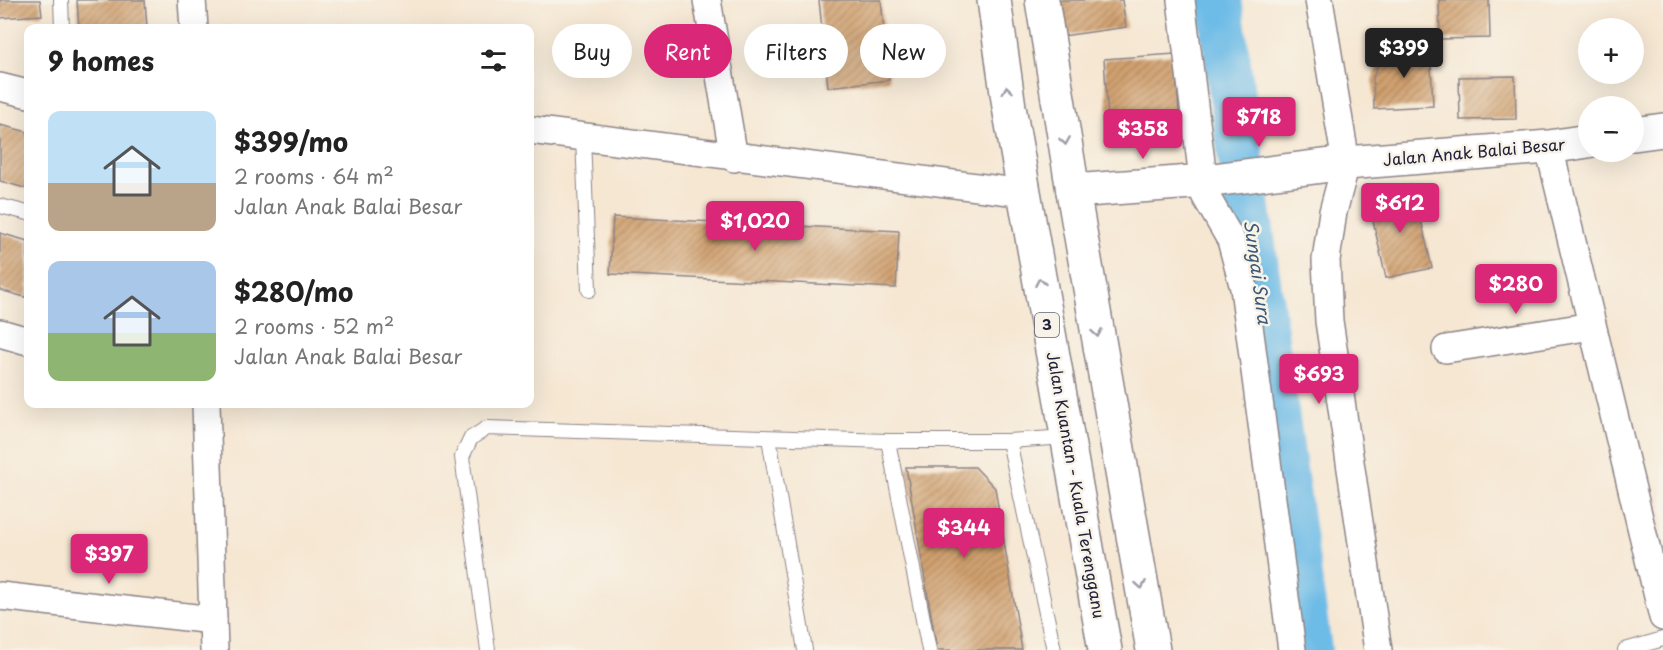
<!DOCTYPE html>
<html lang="en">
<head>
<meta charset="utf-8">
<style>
  :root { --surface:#fff; --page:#f2f2f2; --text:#222; --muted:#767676; --accent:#db2777 }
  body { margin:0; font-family:"Playpen Sans",sans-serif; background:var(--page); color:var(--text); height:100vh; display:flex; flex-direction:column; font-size:22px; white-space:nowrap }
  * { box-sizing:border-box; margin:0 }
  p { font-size:20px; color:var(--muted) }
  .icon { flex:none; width:33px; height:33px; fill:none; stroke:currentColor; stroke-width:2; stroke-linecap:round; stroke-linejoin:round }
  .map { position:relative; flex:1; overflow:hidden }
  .side { position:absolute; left:24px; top:24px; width:510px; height:384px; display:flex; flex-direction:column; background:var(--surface); border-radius:12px; box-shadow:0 6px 24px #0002 }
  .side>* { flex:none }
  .hud { position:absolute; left:552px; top:24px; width:570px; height:54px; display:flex; gap:12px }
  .tools { position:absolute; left:1578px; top:18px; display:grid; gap:12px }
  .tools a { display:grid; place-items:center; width:66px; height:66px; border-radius:50%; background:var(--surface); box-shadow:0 6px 24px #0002; font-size:30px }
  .price { position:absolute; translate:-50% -51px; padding:0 14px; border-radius:6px; background:var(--accent); color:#fff; font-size:20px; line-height:39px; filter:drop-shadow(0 2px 3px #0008) }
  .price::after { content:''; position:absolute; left:50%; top:36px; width:18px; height:14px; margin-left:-9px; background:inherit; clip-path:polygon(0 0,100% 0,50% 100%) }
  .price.current { background:#222; color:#fff }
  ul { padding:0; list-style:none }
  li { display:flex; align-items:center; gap:18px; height:150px; padding:0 24px }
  li span { display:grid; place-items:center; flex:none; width:168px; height:120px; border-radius:12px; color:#555 }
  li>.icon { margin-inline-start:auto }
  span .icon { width:72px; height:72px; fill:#fffc; stroke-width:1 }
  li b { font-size:26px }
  h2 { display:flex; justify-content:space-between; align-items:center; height:72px; padding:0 24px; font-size:26px }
  .chip { padding:0 21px; border-radius:27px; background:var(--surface); box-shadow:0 6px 24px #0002; font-size:21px; line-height:54px }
  .chip.current { background:var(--accent); color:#fff }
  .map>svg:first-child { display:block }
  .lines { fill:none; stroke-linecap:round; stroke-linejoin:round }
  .river { stroke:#6dbbe7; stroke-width:46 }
  .building { fill:url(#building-hatch) }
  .lane-casing { stroke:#8c8487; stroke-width:16 }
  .street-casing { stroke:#8c8487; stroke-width:30 }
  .secondary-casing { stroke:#8c8487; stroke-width:36 }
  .highway-casing { stroke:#8c8487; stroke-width:36 }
  .lane { stroke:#fff; stroke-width:14 }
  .street { stroke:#fff; stroke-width:27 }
  .secondary { stroke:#fff; stroke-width:33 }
  .highway { stroke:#fff; stroke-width:33 }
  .oneway { stroke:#9c9ca7 }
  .labels { text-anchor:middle; stroke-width:5; stroke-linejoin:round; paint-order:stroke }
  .shield { fill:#f7f3e8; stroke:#62616f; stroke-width:1.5 }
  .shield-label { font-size:15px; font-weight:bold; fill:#22223b }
  .street-label { font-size:16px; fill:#22223b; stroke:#f7f3e8 }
  .water-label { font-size:18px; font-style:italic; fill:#3c5877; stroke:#f7f3e8 }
</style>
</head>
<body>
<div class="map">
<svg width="1663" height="650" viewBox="0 0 1663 650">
  <defs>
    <pattern id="building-hatch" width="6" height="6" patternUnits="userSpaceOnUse" patternTransform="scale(1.5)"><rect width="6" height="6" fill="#d1a170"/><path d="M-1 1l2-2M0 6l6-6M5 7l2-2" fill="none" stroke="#a9835d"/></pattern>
  </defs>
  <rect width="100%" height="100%" fill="#f7f3e8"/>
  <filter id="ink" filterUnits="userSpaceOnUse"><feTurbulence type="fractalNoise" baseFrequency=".0167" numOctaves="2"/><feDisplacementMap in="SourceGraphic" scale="12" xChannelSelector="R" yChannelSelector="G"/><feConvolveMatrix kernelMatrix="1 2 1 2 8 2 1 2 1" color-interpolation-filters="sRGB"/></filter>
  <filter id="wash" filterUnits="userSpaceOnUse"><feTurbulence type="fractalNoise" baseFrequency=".008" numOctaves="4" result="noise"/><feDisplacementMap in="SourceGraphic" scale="24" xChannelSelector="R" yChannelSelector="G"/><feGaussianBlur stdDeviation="1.35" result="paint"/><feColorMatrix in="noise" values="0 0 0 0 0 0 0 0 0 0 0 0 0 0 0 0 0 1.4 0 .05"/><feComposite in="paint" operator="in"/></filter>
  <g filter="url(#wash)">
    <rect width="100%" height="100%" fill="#f6e7d3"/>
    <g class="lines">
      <path class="river" d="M1219,0L1309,650"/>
    </g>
    <g id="blocks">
      <g class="building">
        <path d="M0,0H40L42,15L0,18Z"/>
        <path d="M77,0H145L147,28H79Z"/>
        <path d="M819,0H881L889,80L828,87Z"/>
        <path d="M1058,0H1122L1126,27L1063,36Z"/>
        <path d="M1439,0H1489L1490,38L1440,39Z"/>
        <path d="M1430,46L1433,106L1374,109L1373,77L1385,48Z"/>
        <path d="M1175,54L1180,128L1109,132L1104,59Z"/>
        <path d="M1515,76L1516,119L1460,120L1459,77Z"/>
        <path d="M0,125L28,132V189L0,181Z"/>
        <path d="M1414,189L1432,268L1386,278L1368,199Z"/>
        <path d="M613,217L899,231L896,288L610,274Z"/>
        <path d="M0,233L28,241V298L0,290Z"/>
        <path d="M906,467H975L995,488L1022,650H937Z"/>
      </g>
    </g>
  </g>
  <g filter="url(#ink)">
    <use href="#blocks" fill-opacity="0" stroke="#8c8487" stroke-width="1.5"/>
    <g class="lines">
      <g class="lane-casing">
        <g id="lane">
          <path d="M61,0L62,28"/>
          <path d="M583,137L589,290"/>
          <path d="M0,206L28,213"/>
          <path d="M769,438L805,650"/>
          <path d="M888,441L929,650"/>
          <path d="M488,650L462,457L471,438L487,428L888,441H1009"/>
          <path d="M1054,650L1009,441L1066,437"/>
          <path d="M1625,650L1663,639"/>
        </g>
      </g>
      <g class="street-casing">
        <g id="street">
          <path d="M192,0L194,28"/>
          <path d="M707,0L734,158"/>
          <path d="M1181,0L1205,195L1231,240L1244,288L1292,650"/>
          <path d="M1319,0L1346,163L1333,212L1326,260L1329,321L1378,650"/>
          <path d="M0,87L28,94"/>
          <path d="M530,130L1025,193"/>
          <path d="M1549,147L1663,617"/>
          <path d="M0,333L28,341"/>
          <path d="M1446,349L1592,326"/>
          <path d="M206,404L214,650"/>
          <path d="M0,596L213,620"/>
        </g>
      </g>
      <g class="secondary-casing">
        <g id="secondary">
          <path d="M1634,134L1663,130"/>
          <path d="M1073,191L1205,181L1346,163L1549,147L1588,141"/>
        </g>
      </g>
      <g class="highway-casing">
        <g id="highway">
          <path d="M994,0L1009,107L1105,650"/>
          <path d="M1042,0L1073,191L1153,650"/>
        </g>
      </g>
      <use href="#lane" class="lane"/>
      <use href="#street" class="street"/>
      <use href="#secondary" class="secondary"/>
      <use href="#highway" class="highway"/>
    </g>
    <defs><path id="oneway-chevron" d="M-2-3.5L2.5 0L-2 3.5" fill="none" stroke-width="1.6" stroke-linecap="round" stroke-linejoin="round" transform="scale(1.5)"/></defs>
    <g class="oneway">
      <use href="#oneway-chevron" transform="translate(1007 90) rotate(-98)"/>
      <use href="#oneway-chevron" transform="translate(1065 141) rotate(81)"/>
      <use href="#oneway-chevron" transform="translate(1040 282) rotate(-100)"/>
      <use href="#oneway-chevron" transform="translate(1097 333) rotate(80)"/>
      <use href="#oneway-chevron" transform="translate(1141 585) rotate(80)"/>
    </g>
  </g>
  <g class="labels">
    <rect class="shield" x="1035" y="313" width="24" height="24" rx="4.5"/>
    <g class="shield-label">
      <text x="1047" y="330">3</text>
    </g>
    <g class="street-label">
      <text transform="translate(1474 152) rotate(-5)" y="6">Jalan Anak Balai Besar</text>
      <text transform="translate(1076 485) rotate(80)" y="6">Jalan Kuantan - Kuala Terengganu</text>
    </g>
    <g class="water-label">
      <text transform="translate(1257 272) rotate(82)" y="6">Sungai Sura</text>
    </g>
  </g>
</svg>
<div class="tools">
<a>+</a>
<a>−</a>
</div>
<b class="price current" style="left:1404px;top:79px">$399</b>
<b class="price" style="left:1259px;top:148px">$718</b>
<b class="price" style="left:1143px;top:160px">$358</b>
<b class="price" style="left:1400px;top:234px">$612</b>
<b class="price" style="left:755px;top:252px">$1,020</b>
<b class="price" style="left:1516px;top:315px">$280</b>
<b class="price" style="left:1319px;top:405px">$693</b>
<b class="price" style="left:964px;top:559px">$344</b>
<b class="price" style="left:109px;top:585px">$397</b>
<div class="hud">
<a class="chip">Buy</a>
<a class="chip current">Rent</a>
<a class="chip">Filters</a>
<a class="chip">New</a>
</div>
<section class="side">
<h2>9 homes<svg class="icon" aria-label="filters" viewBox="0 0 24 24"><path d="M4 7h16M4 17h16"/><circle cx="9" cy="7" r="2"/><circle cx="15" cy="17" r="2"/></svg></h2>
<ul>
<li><span style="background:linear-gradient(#bfe0f5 60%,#b9a48a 0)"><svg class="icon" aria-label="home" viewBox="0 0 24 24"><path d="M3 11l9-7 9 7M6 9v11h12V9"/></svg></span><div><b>$399/mo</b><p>2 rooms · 64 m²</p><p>Jalan Anak Balai Besar</p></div></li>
<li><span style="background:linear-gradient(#a9c7e8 60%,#8fb573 0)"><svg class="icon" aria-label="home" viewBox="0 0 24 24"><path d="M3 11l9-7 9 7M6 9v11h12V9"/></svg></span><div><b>$280/mo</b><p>2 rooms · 52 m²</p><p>Jalan Anak Balai Besar</p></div></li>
</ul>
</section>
</div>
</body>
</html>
